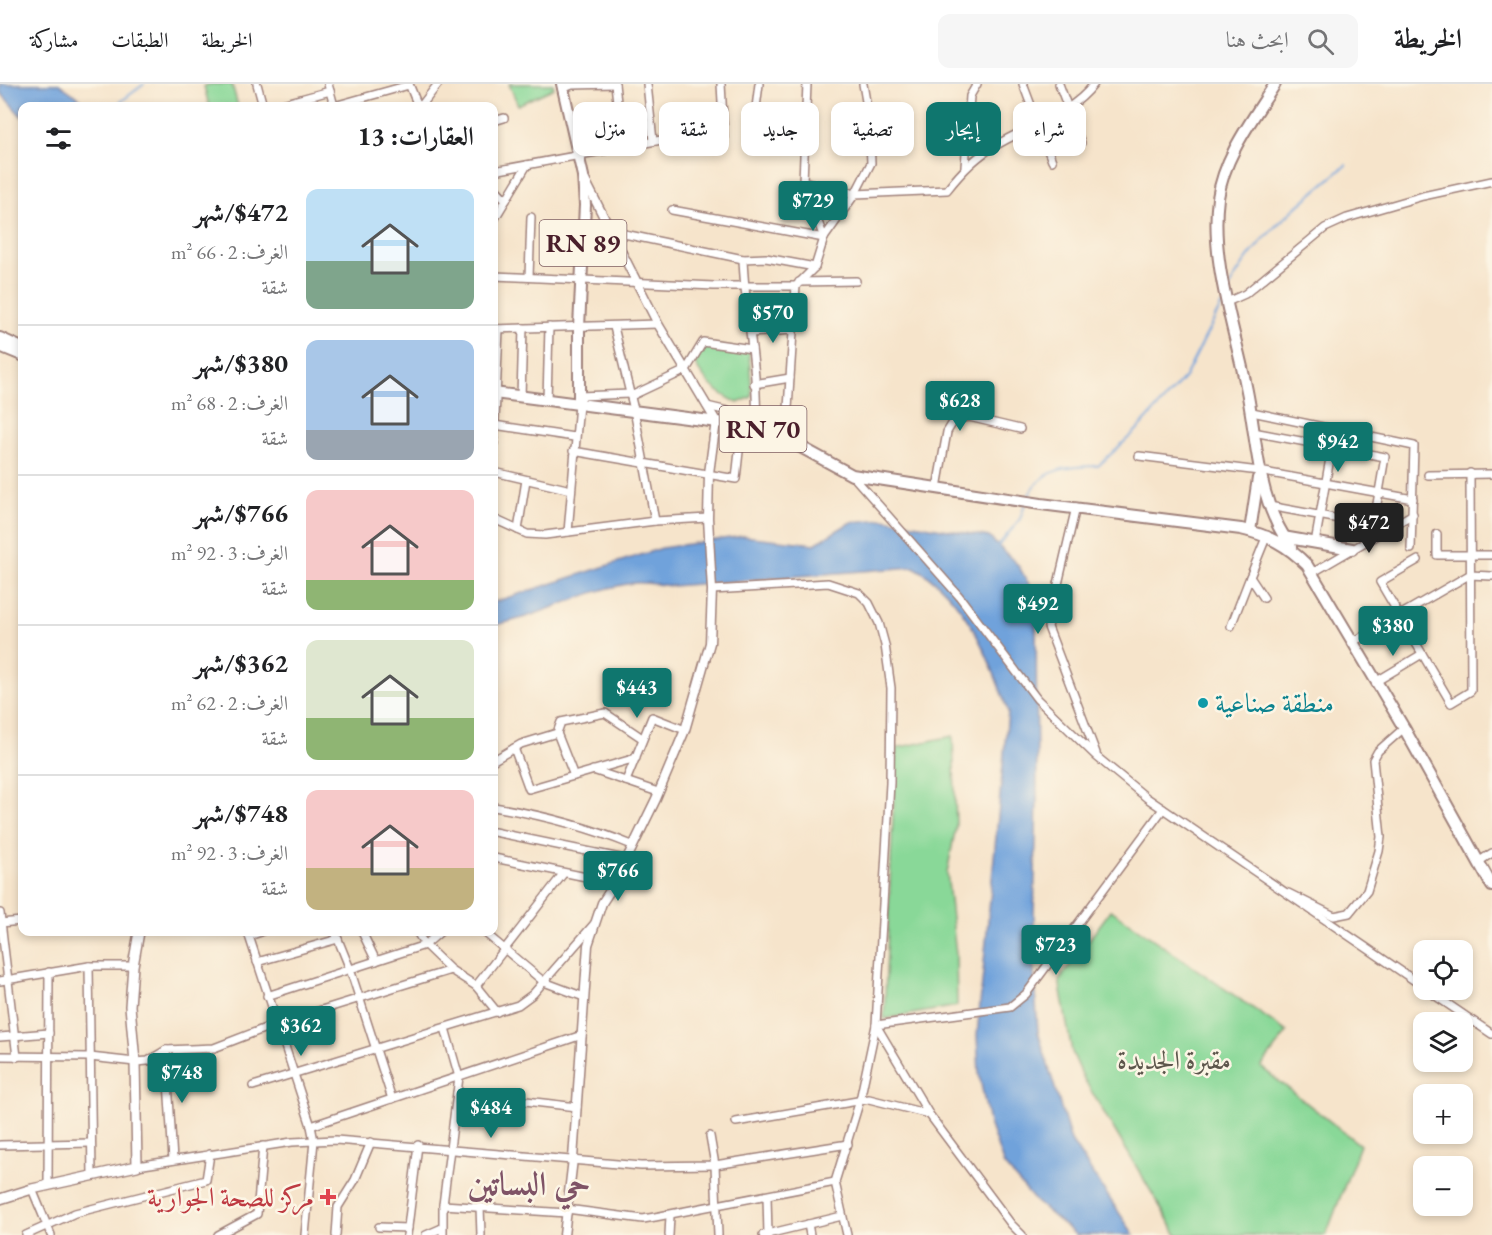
<!DOCTYPE html>
<html lang="ar">
<head>
<meta charset="utf-8">
<style>
  :root { --surface:#fff; --page:#f6f6f6; --text:#202124; --muted:#757577; --line:#e0e0e0; --accent:#0f766e }
  body { margin:0; font-family:"EB Garamond",Amiri,serif; background:var(--page); color:var(--text); direction:rtl; height:100vh; display:flex; flex-direction:column; font-size:22px; white-space:nowrap }
  * { box-sizing:border-box; margin:0 }
  p { font-size:20px; color:var(--muted) }
  .icon { flex:none; width:33px; height:33px; fill:none; stroke:currentColor; stroke-width:2; stroke-linecap:round; stroke-linejoin:round }
  .map { position:relative; flex:1; overflow:hidden; direction:ltr }
  .drawer { position:absolute; left:18px; top:18px; width:480px; height:834px; display:flex; flex-direction:column; background:var(--surface); border-radius:12px; box-shadow:0 3px 9px #0003; direction:rtl }
  .drawer>* { flex:none }
  .banner { position:absolute; left:516px; top:18px; width:570px; height:54px; direction:rtl; display:flex; gap:12px }
  .controls { position:absolute; left:1413px; top:856px; display:grid; gap:12px }
  .controls a { display:grid; place-items:center; width:60px; height:60px; border-radius:12px; background:var(--surface); box-shadow:0 3px 9px #0003; font-size:30px }
  .price { position:absolute; translate:-50% -51px; padding:0 14px; border-radius:6px; background:var(--accent); color:#fff; font-size:20px; line-height:39px; filter:drop-shadow(0 2px 3px #0008) }
  .price::after { content:''; position:absolute; left:50%; top:36px; width:18px; height:14px; margin-left:-9px; background:inherit; clip-path:polygon(0 0,100% 0,50% 100%) }
  .price.on { background:#222; color:#fff }
  ul { padding:0; list-style:none }
  li { display:flex; align-items:center; gap:18px; height:150px; padding:0 24px }
  li+li { border-top:2px solid var(--line) }
  li span { display:grid; place-items:center; flex:none; width:168px; height:120px; border-radius:12px; color:#555 }
  li>.icon { margin-inline-start:auto }
  span .icon { width:72px; height:72px; fill:#fffc; stroke-width:1 }
  li b { font-size:26px }
  h2 { display:flex; justify-content:space-between; align-items:center; height:72px; padding:0 24px; font-size:26px }
  .chip { padding:0 21px; border-radius:12px; background:var(--surface); box-shadow:0 3px 9px #0003; font-size:21px; line-height:54px }
  .chip.on { background:var(--accent); color:#fff }
  header { display:flex; align-items:center; gap:36px; box-sizing:border-box; height:84px; padding:0 30px; background:var(--surface); border-bottom:2px solid var(--line) }
  header strong { font-size:28px }
  nav { display:flex; gap:33px; margin-inline-start:auto; font-size:21px }
  .search { width:420px; height:54px; background:var(--page); display:flex; align-items:center; gap:15px; box-sizing:border-box; padding:0 21px; border-radius:12px; color:var(--muted); font-size:22px }
  .map>svg:first-child { display:block }
  .green { fill:#89d898; stroke:#6a7c62; stroke-width:1.5 }
  .water { fill:#70a2db; stroke:#5d6083; stroke-width:1.5 }
  .lines { fill:none; stroke-linecap:round; stroke-linejoin:round }
  .stream { stroke:#70a2db; stroke-width:2 }
  .minor-casing { stroke:#a0827b; stroke-width:10 }
  .tertiary-casing { stroke:#a0827b; stroke-width:11 }
  .secondary-casing { stroke:#a0827b; stroke-width:12 }
  .primary-casing { stroke:#a0827b; stroke-width:14 }
  .minor { stroke:#fff; stroke-width:7 }
  .tertiary { stroke:#fff; stroke-width:8 }
  .secondary { stroke:#fff; stroke-width:9 }
  .primary { stroke:#fff; stroke-width:10 }
  .culture-dot { fill:#0f9aa8; stroke:#fcf5e5; stroke-width:2 }
  .health-dot { fill:#e0444e; stroke:#fcf5e5; stroke-width:2 }
  .labels { text-anchor:middle; stroke-width:5; stroke-linejoin:round; paint-order:stroke }
  .shield { fill:#fcf5e5; stroke:#7f5f63; stroke-width:1.5 }
  .shield-label { font-size:26px; font-weight:bold; fill:#4a1f2b }
  .culture-label { font-size:27px; fill:#0d838f; stroke:#fcf5e5; text-anchor:start }
  .park-label { font-size:27px; fill:#5d564c; stroke:#fcf5e5 }
  .health-label { font-size:27px; fill:#be3a42; stroke:#fcf5e5; text-anchor:end }
  .district-label { font-size:33px; font-weight:bold; fill:#7f5366; stroke:#fcf5e5 }
</style>
</head>
<body>
<header>
<strong>الخريطة</strong>
<div class="search"><svg class="icon" aria-label="search" viewBox="0 0 24 24"><circle cx="10" cy="10" r="6"/><path d="M15 15l6 6"/></svg>ابحث هنا</div>
<nav><a>الخريطة</a><a>الطبقات</a><a>مشاركة</a></nav>
</header>
<div class="map">
<svg width="1492" height="1151" viewBox="0 0 1492 1151">
  <rect width="100%" height="100%" fill="#fcf5e5"/>
  <filter id="ink" filterUnits="userSpaceOnUse"><feTurbulence type="fractalNoise" baseFrequency=".0167" numOctaves="2"/><feDisplacementMap in="SourceGraphic" scale="12" xChannelSelector="R" yChannelSelector="G"/><feConvolveMatrix kernelMatrix="1 2 1 2 8 2 1 2 1" color-interpolation-filters="sRGB"/></filter>
  <filter id="wash" filterUnits="userSpaceOnUse"><feTurbulence type="fractalNoise" baseFrequency=".008" numOctaves="4" result="noise"/><feDisplacementMap in="SourceGraphic" scale="24" xChannelSelector="R" yChannelSelector="G"/><feGaussianBlur stdDeviation="1.35" result="paint"/><feColorMatrix in="noise" values="0 0 0 0 0 0 0 0 0 0 0 0 0 0 0 0 0 1.4 0 .05"/><feComposite in="paint" operator="in"/></filter>
  <g filter="url(#wash)">
    <rect width="100%" height="100%" fill="#f6e4cb"/>
    <g class="green">
      <path d="M212,0H232L238,22H209L204,2Z"/>
      <path d="M509,0H553L554,4L518,21Z"/>
      <path d="M705,259L749,268L752,313L738,319C718,309 706,300 695,280Z"/>
      <path d="M953,652L956,742L947,789L956,870L957,922L884,935L896,664Z"/>
      <path d="M1111,826L1287,948L1261,983L1360,1061L1326,1151H1177L1084,995L1072,968L1059,896Z"/>
    </g>
    <g class="water">
      <path d="M0,0H59L91,22H22V33L0,8Z"/>
      <path d="M884,435L989,453L1018,481L1036,513L1037,713L1033,874L1038,948L1071,1057L1134,1151H1076L1036,1118L1004,1081L989,1039L979,990L977,951L1008,628C990,574 966,512 914,483L672,502C660,501 646,498 635,499C585,505 542,533 494,541V518L662,464L743,452L815,460L851,438Z"/>
    </g>
    <g class="lines">
      <g class="stream">
        <path d="M115,22L144,0"/>
        <path d="M1228,206C1253,154 1303,118 1346,81"/>
        <path d="M1027,415C1042,383 1067,383 1098,382L1139,344L1185,293L1222,220"/>
        <path d="M998,462L1020,435L1025,420"/>
      </g>
    </g>
  </g>
  <g filter="url(#ink)">
    <g class="lines">
      <g class="minor-casing">
        <g id="minor">
          <path d="M257,0L263,22"/>
          <path d="M328,0L334,22"/>
          <path d="M409,0L418,22"/>
          <path d="M615,0L622,63"/>
          <path d="M647,0L653,57"/>
          <path d="M721,0L724,53"/>
          <path d="M807,0L803,97L824,154"/>
          <path d="M1023,0L1052,77"/>
          <path d="M1059,0L1081,59"/>
          <path d="M562,5L572,1L615,0"/>
          <path d="M275,22L330,7"/>
          <path d="M334,22L409,1"/>
          <path d="M421,22L438,0"/>
          <path d="M494,37L504,34"/>
          <path d="M752,55L759,0"/>
          <path d="M965,83L970,12L977,0"/>
          <path d="M494,87L683,52"/>
          <path d="M803,97L855,110L947,106C961,88 975,73 995,62C1028,41 1070,32 1094,0"/>
          <path d="M494,103L506,116"/>
          <path d="M672,126L824,154"/>
          <path d="M494,136L527,81"/>
          <path d="M610,147L743,175L766,174L815,183"/>
          <path d="M743,175C745,231 759,286 756,343"/>
          <path d="M494,192L714,202H796L786,355"/>
          <path d="M529,193L531,133"/>
          <path d="M799,198L856,197"/>
          <path d="M796,202L815,183L824,154L855,110L871,79L869,35L863,0"/>
          <path d="M1227,218L1245,210L1325,144L1347,134L1423,112L1492,97"/>
          <path d="M614,243L634,326L655,437"/>
          <path d="M494,245L658,240"/>
          <path d="M751,249L793,246"/>
          <path d="M754,300L790,294"/>
          <path d="M521,312L523,244"/>
          <path d="M579,312L630,310"/>
          <path d="M631,312L686,286L703,258L752,265"/>
          <path d="M547,316L549,243"/>
          <path d="M707,322L757,334"/>
          <path d="M1252,328L1414,362L1411,465"/>
          <path d="M494,341L574,353"/>
          <path d="M1253,348L1385,373L1371,455"/>
          <path d="M494,359L499,245"/>
          <path d="M573,367L736,395L742,340"/>
          <path d="M1139,372L1259,387L1413,415"/>
          <path d="M494,388L571,406"/>
          <path d="M852,391L959,512L1037,615L1097,673L1147,714L1424,903"/>
          <path d="M1428,391L1492,390"/>
          <path d="M937,404L947,348L955,335L969,333L1020,345"/>
          <path d="M1269,422L1372,441"/>
          <path d="M1076,423L1048,543L1096,669"/>
          <path d="M494,435L527,450L545,451L655,437L708,434"/>
          <path d="M518,446L526,396"/>
          <path d="M568,448L579,320"/>
          <path d="M1437,450V471H1492"/>
          <path d="M1315,459L1332,363"/>
          <path d="M1418,476L1380,498L1451,619L1471,607L1470,389"/>
          <path d="M1312,489L1413,430"/>
          <path d="M712,506L828,499L859,509L869,519L879,539L885,561L891,604L890,699L876,941L860,1016L835,1098L847,1151"/>
          <path d="M1264,514L1250,493L1267,451"/>
          <path d="M1231,542L1250,493"/>
          <path d="M1353,558L1469,491L1492,492"/>
          <path d="M1377,597L1422,570"/>
          <path d="M557,649L574,692"/>
          <path d="M514,664L529,705L636,674"/>
          <path d="M494,676L521,660L557,649L561,638L605,629L642,654"/>
          <path d="M593,686L658,708"/>
          <path d="M626,697L652,633L685,646"/>
          <path d="M494,723C542,731 586,742 632,761"/>
          <path d="M494,748L625,775"/>
          <path d="M494,774L615,799"/>
          <path d="M1478,778L1492,769"/>
          <path d="M1288,809L1334,832L1349,829L1367,807L1379,767L1381,753L1373,676L1378,667L1404,644"/>
          <path d="M0,829L17,973"/>
          <path d="M0,839L22,837"/>
          <path d="M261,848L249,852L311,1042L314,1057L305,1151"/>
          <path d="M335,848L350,885L392,1015"/>
          <path d="M362,848L376,877"/>
          <path d="M417,848L425,861L451,886L476,902L497,928"/>
          <path d="M484,848L544,898L584,913"/>
          <path d="M257,878L338,855"/>
          <path d="M89,882L92,1091"/>
          <path d="M0,897L89,882H133"/>
          <path d="M476,902L563,790"/>
          <path d="M1427,906L1492,950"/>
          <path d="M267,912L425,861L440,848"/>
          <path d="M0,953L49,949"/>
          <path d="M166,966L173,1076"/>
          <path d="M0,972L90,973L135,978L148,977L166,966L214,964L276,940L451,886"/>
          <path d="M253,1002L518,921L533,910L594,840"/>
          <path d="M457,1009L577,1023"/>
          <path d="M736,1038L869,1015L929,1030"/>
          <path d="M311,1042L582,951"/>
          <path d="M710,1052L715,1081L718,1151"/>
          <path d="M0,1061L91,1059"/>
          <path d="M137,1082L292,1058L336,1056L641,1082L715,1081L848,1060"/>
          <path d="M48,1101L49,888"/>
          <path d="M32,1105L51,1151"/>
          <path d="M767,1112L768,1151"/>
          <path d="M443,1121L567,1129"/>
          <path d="M480,1123L481,1151"/>
          <path d="M567,1125L643,1135L655,1133L835,1098"/>
          <path d="M808,1140L810,1151"/>
          <path d="M379,1143L408,1144"/>
          <path d="M26,1151L75,1129L206,1096L210,1070"/>
          <path d="M218,1151L257,1130L263,1062"/>
          <path d="M336,1151L338,1123L355,1096L371,1058"/>
          <path d="M407,1151L418,1061"/>
          <path d="M426,1151L442,1144"/>
          <path d="M443,1151V1121L459,993L445,944"/>
          <path d="M669,1151L670,1132"/>
          <path d="M763,1151L842,1132"/>
          <path d="M1022,1151L1011,1140L929,1030L876,941L1010,923L1026,910L1163,725"/>
        </g>
      </g>
      <g class="tertiary-casing">
        <path id="tertiary" d="M564,1151L573,1075L588,861L602,819L615,799L656,715L685,646L710,559L712,506L708,434L709,389L716,337L658,240L585,96"/>
      </g>
      <g class="secondary-casing">
        <path id="secondary" d="M0,1115L32,1105L137,1082L135,978L130,922L133,882L139,848"/>
      </g>
      <g class="primary-casing">
        <g id="primary">
          <path d="M562,0L583,92L585,121L579,243V320"/>
          <path d="M1275,0C1253,35 1224,72 1218,114C1210,176 1234,242 1246,302C1258,358 1256,415 1291,463"/>
          <path d="M0,254L22,264"/>
          <path d="M0,262L22,271"/>
          <path d="M494,309L756,343L786,355L852,391L1041,420L1241,445C1268,451 1287,461 1307,481L1404,644L1492,802"/>
          <path d="M1250,447L1258,394"/>
          <path d="M1283,453L1352,465"/>
        </g>
      </g>
      <use href="#minor" class="minor"/>
      <use href="#tertiary" class="tertiary"/>
      <use href="#secondary" class="secondary"/>
      <use href="#primary" class="primary"/>
    </g>
  </g>
  <circle class="culture-dot" cx="1203" cy="619" r="6"/>
  <path class="health-dot" d="M325 1104h6v6h6v6h-6v6h-6v-6h-6v-6h6z"/>
  <g class="labels">
    <g class="shield">
      <rect x="539.5" y="136" width="87" height="46" rx="4.5"/>
      <rect x="719.5" y="322" width="87" height="46" rx="4.5"/>
    </g>
    <g class="shield-label">
      <text x="583" y="168">RN 89</text>
      <text x="763" y="354">RN 70</text>
    </g>
    <g class="culture-label">
      <text x="1215" y="628">منطقة صناعية</text>
    </g>
    <g class="park-label">
      <text x="1174" y="985">مقبرة الجديدة</text>
    </g>
    <g class="health-label">
      <text x="314" y="1122">مركز للصحة الجوارية</text>
    </g>
    <g class="district-label">
      <text x="529" y="1111">حي البساتين</text>
    </g>
  </g>
</svg>
<div class="controls">
<a><svg class="icon" aria-label="locate" viewBox="0 0 24 24"><circle cx="12" cy="12" r="6"/><path d="M12 2v4M12 18v4M2 12h4M18 12h4"/></svg></a>
<a><svg class="icon" aria-label="layers" viewBox="0 0 24 24"><path d="M12 4l9 5-9 5-9-5zM3 14l9 5 9-5"/></svg></a>
<a>+</a>
<a>−</a>
</div>
<b class="price" style="left:813px;top:148px">$729</b>
<b class="price" style="left:773px;top:260px">$570</b>
<b class="price" style="left:960px;top:348px">$628</b>
<b class="price" style="left:1338px;top:389px">$942</b>
<b class="price on" style="left:1369px;top:470px">$472</b>
<b class="price" style="left:1038px;top:551px">$492</b>
<b class="price" style="left:1393px;top:573px">$380</b>
<b class="price" style="left:637px;top:635px">$443</b>
<b class="price" style="left:618px;top:818px">$766</b>
<b class="price" style="left:1056px;top:892px">$723</b>
<b class="price" style="left:301px;top:973px">$362</b>
<b class="price" style="left:182px;top:1020px">$748</b>
<b class="price" style="left:491px;top:1055px">$484</b>
<div class="banner">
<a class="chip">شراء</a>
<a class="chip on">إيجار</a>
<a class="chip">تصفية</a>
<a class="chip">جديد</a>
<a class="chip">شقة</a>
<a class="chip">منزل</a>
</div>
<section class="drawer">
<h2>العقارات: 13<svg class="icon" aria-label="filters" viewBox="0 0 24 24"><path d="M4 7h16M4 17h16"/><circle cx="9" cy="7" r="2"/><circle cx="15" cy="17" r="2"/></svg></h2>
<ul>
<li><span style="background:linear-gradient(#bfe0f5 60%,#7fa58c 0)"><svg class="icon" aria-label="home" viewBox="0 0 24 24"><path d="M3 11l9-7 9 7M6 9v11h12V9"/></svg></span><div><b>$472/شهر</b><p>الغرف: 2 · 66 m²</p><p>شقة</p></div></li>
<li><span style="background:linear-gradient(#a9c7e8 75%,#9aa5b1 0)"><svg class="icon" aria-label="home" viewBox="0 0 24 24"><path d="M3 11l9-7 9 7M6 9v11h12V9"/></svg></span><div><b>$380/شهر</b><p>الغرف: 2 · 68 m²</p><p>شقة</p></div></li>
<li><span style="background:linear-gradient(#f6c9c9 75%,#8fb573 0)"><svg class="icon" aria-label="home" viewBox="0 0 24 24"><path d="M3 11l9-7 9 7M6 9v11h12V9"/></svg></span><div><b>$766/شهر</b><p>الغرف: 3 · 92 m²</p><p>شقة</p></div></li>
<li><span style="background:linear-gradient(#dfe7d0 65%,#8fb573 0)"><svg class="icon" aria-label="home" viewBox="0 0 24 24"><path d="M3 11l9-7 9 7M6 9v11h12V9"/></svg></span><div><b>$362/شهر</b><p>الغرف: 2 · 62 m²</p><p>شقة</p></div></li>
<li><span style="background:linear-gradient(#f6c9c9 65%,#c2b280 0)"><svg class="icon" aria-label="home" viewBox="0 0 24 24"><path d="M3 11l9-7 9 7M6 9v11h12V9"/></svg></span><div><b>$748/شهر</b><p>الغرف: 3 · 92 m²</p><p>شقة</p></div></li>
</ul>
</section>
</div>
</body>
</html>
